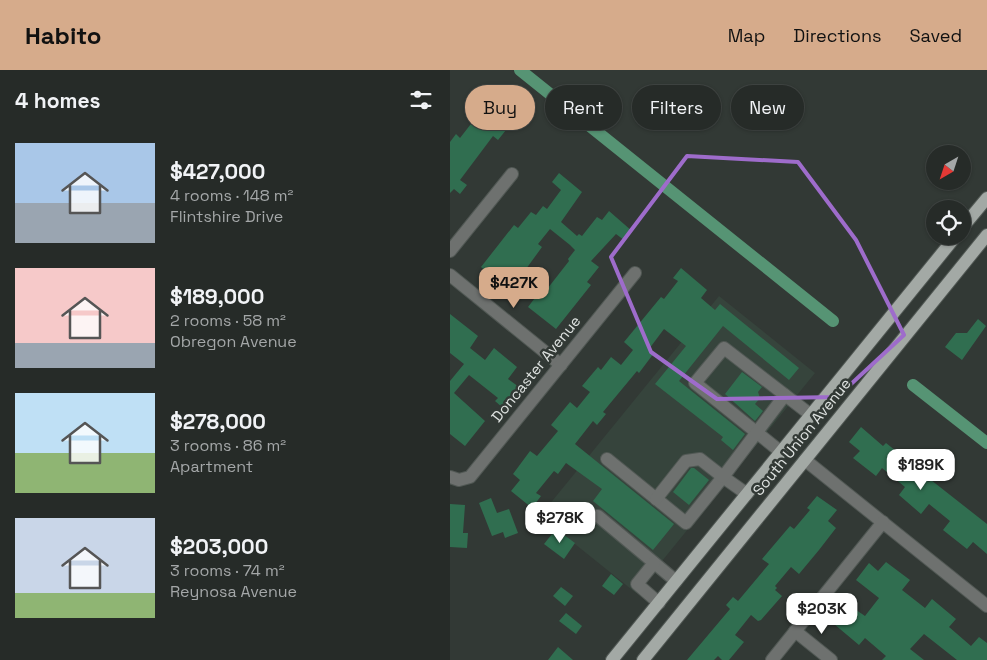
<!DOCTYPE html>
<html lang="en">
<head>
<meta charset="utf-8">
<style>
  :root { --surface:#262b28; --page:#323734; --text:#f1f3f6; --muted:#a4a7a8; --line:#424745; --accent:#d6ab8b }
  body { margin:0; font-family:"Space Grotesk",sans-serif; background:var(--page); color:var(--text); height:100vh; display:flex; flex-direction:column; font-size:19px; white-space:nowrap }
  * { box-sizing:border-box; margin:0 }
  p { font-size:16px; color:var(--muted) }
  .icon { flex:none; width:28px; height:28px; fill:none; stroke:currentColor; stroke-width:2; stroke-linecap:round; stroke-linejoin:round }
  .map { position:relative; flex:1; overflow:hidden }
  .details { display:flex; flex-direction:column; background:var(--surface); width:450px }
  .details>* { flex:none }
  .hud { position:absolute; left:15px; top:15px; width:446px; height:45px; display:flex; gap:10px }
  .needle { width:32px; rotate:219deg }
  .buttons { position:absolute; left:476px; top:75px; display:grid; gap:10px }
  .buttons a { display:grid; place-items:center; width:45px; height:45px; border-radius:50%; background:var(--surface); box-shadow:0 1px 4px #0004,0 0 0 1px var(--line); font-size:25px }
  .price { position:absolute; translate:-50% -42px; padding:0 11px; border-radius:10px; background:#fff; color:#222; font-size:16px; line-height:32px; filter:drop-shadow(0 1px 2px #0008) }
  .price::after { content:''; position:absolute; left:50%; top:30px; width:15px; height:11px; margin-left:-8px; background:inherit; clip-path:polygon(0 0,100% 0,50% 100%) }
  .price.selected { background:var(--accent); color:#111 }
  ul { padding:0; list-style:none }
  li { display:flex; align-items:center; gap:15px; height:125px; padding:0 15px }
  li span { display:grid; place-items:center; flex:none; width:140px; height:100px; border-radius:0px; color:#555 }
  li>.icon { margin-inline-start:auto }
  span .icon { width:60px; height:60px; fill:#fffc; stroke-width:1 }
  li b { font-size:21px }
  h2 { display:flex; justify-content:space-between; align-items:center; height:60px; padding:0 15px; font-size:21px }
  .chip { padding:0 18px; border-radius:22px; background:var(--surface); box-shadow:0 1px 4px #0004,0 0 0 1px var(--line); font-size:18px; line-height:45px }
  .chip.selected { background:var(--accent); color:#111 }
  header { display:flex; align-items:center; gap:30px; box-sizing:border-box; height:70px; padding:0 25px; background:var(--accent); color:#111 }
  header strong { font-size:24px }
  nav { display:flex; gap:28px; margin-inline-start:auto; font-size:18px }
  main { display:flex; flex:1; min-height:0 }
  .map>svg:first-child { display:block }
  .built { fill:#36443c }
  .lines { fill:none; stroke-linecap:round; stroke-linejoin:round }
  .canal { stroke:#569474; stroke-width:12 }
  .building { fill:#306e50 }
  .minor-casing { stroke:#515854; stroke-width:14 }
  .major-casing { stroke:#515854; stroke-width:14 }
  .minor { stroke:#6e716f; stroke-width:12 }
  .major { stroke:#a3a9a5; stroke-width:12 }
  .marked { fill:none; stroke:#9e6ccb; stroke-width:4; stroke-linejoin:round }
  .labels { text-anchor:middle; stroke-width:5; stroke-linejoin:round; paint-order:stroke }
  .street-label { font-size:15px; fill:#dfe3e1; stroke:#323935 }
</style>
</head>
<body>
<header>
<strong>Habito</strong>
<nav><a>Map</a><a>Directions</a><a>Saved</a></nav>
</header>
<main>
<section class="details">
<h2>4 homes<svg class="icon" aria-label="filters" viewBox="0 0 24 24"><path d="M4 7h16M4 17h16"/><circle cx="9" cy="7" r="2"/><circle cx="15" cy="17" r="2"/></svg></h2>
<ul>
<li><span style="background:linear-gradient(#a9c7e8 60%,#9aa5b1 0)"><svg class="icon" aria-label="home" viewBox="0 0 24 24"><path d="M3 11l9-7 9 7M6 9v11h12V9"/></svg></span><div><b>$427,000</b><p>4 rooms · 148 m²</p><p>Flintshire Drive</p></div></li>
<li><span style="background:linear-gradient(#f6c9c9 75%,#9aa5b1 0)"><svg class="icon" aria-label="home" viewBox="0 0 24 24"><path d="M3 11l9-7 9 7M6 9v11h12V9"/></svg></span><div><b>$189,000</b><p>2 rooms · 58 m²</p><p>Obregon Avenue</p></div></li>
<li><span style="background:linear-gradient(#bfe0f5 60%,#8fb573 0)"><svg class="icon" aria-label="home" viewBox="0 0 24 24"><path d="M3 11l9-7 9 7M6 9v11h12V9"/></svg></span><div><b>$278,000</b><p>3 rooms · 86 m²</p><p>Apartment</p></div></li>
<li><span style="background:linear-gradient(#c9d6e8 75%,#8fb573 0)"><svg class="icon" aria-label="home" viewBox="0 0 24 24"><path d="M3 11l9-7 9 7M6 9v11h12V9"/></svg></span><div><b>$203,000</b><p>3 rooms · 74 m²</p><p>Reynosa Avenue</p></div></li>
</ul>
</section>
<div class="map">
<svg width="537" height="590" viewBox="0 0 537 590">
  <rect width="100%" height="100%" fill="#323935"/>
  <path class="built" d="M269,226L365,303L186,523L90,446Z"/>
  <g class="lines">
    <g class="canal">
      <path d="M70,0L383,251"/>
      <path d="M463,315L537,373"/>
    </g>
  </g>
  <g class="building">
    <path d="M31,41L56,60L48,70L43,66L10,110L17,115L10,124L4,119L0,123V72L6,64L10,68Z"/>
    <path d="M109,103L132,122L111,152L127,166L129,164L132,166L147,147L152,150L159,141L182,161L174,170L166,164L141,191L149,197L137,212L141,215L106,259L78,237L91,220L94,223L119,191L118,189L125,180L120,175L100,159L88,174L92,177L60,221L31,197L64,155L68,158L81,142L86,145L93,136L97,139L111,120L102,112Z"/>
    <path d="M231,198L257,220L251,228L265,240L270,234L349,298L339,310L273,256L229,311L295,364L283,380L271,370L273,367L205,314L236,276L214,259L199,279L204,283L189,303L187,301L153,342L156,344L147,355L143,351L125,374L224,454L203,480L143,431L152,419L116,393L108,404L104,401L86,423L91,426L82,438L61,421L70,410L63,404L80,381L87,386L108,361L101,355L120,332L127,338L140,322L132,316L148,297L151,300L161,287L171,295L183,280L174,272L211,227L214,229L228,211L223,208Z"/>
    <path d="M0,244L28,266L20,278L35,290L44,278L67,297L58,309L69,317L53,338L45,331L48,328L19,305L4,323L35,351L15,376L0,364V311L14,294L0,283Z"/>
    <path d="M528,249L536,256L512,290L495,277L506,263H517Z"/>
    <path d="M292,302L312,317L308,322L310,328L305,334L313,341L305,351L275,324Z"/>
    <path d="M411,357L433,376L436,373L456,389L454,392L479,412L481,410L537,454V484L523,472L517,479L493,460L500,451L479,434L471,444L449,425L455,417L432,398L426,406L403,388L410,381L399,372Z"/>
    <path d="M241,398H244L259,410L239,435L223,422Z"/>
    <path d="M367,426L387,440L378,451L386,458L369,480L349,504L341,497L325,516L327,518L325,520L332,526L311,550L308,551L301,545L285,565L294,572L279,590H272L268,586L264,590H237L280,539L276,535L283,527L288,531L319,494L312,489L340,456L344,459L360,440L357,438Z"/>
    <path d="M41,428L47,443L59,439L68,463L55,468L53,462L42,466L29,433Z"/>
    <path d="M0,434L15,435L13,463H18L17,478L0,477Z"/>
    <path d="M106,459L125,473L114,489L94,474Z"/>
    <path d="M436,492L460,510L452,520L475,538L482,529L506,549L499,557L521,576L529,567L537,573V590H507L474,564L460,579L474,590H432L436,586L415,568L409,575L384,554L388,550L379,542L390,529L415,546L429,528L406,510L419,493L428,501Z"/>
    <path d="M161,504L173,514L164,525L152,516Z"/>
    <path d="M111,517L123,526L115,536L103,526Z"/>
    <path d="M116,543L132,556L126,564L109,551Z"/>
    <path d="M108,577L123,590H98Z"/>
  </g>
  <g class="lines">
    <g class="minor-casing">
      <g id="minor">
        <path d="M0,181L62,104"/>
        <path d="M0,205L111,295"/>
        <path d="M331,382L245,313L274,278L361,345"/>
        <path d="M157,389L236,453L273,407L297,424"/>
        <path d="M355,390L537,536"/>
        <path d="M0,407L9,410L20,407L185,203"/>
        <path d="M206,429L236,391L250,389L273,407L335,325"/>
        <path d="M116,445L148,446L226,511"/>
        <path d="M204,493L187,514L209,533"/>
        <path d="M345,561L381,590"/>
        <path d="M322,590L433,452"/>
      </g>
    </g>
    <g class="major-casing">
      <g id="major">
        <path d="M512,158L537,128"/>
        <path d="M162,590L506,166"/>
        <path d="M193,590L537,165"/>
      </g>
    </g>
    <use href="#minor" class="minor"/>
    <use href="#major" class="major"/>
  </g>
  <path class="marked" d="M237,86L348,92L406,170L454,265L387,327L267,329L201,282L161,187Z"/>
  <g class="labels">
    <g class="street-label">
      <text transform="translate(86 299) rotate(-51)" y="5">Doncaster Avenue</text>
      <text transform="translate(352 367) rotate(-51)" y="5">South Union Avenue</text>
    </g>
  </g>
</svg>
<div class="buttons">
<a><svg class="needle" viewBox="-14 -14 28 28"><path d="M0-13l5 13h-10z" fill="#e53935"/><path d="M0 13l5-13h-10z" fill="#a4a7a8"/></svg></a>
<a><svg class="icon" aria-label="locate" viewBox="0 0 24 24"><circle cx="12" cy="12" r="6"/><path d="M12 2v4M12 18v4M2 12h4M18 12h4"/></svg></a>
</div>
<b class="price selected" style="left:64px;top:239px">$427K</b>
<b class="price" style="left:471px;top:421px">$189K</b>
<b class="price" style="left:110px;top:474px">$278K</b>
<b class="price" style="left:372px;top:565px">$203K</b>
<div class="hud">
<a class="chip selected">Buy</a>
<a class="chip">Rent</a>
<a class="chip">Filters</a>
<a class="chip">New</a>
</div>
</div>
</main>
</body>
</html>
